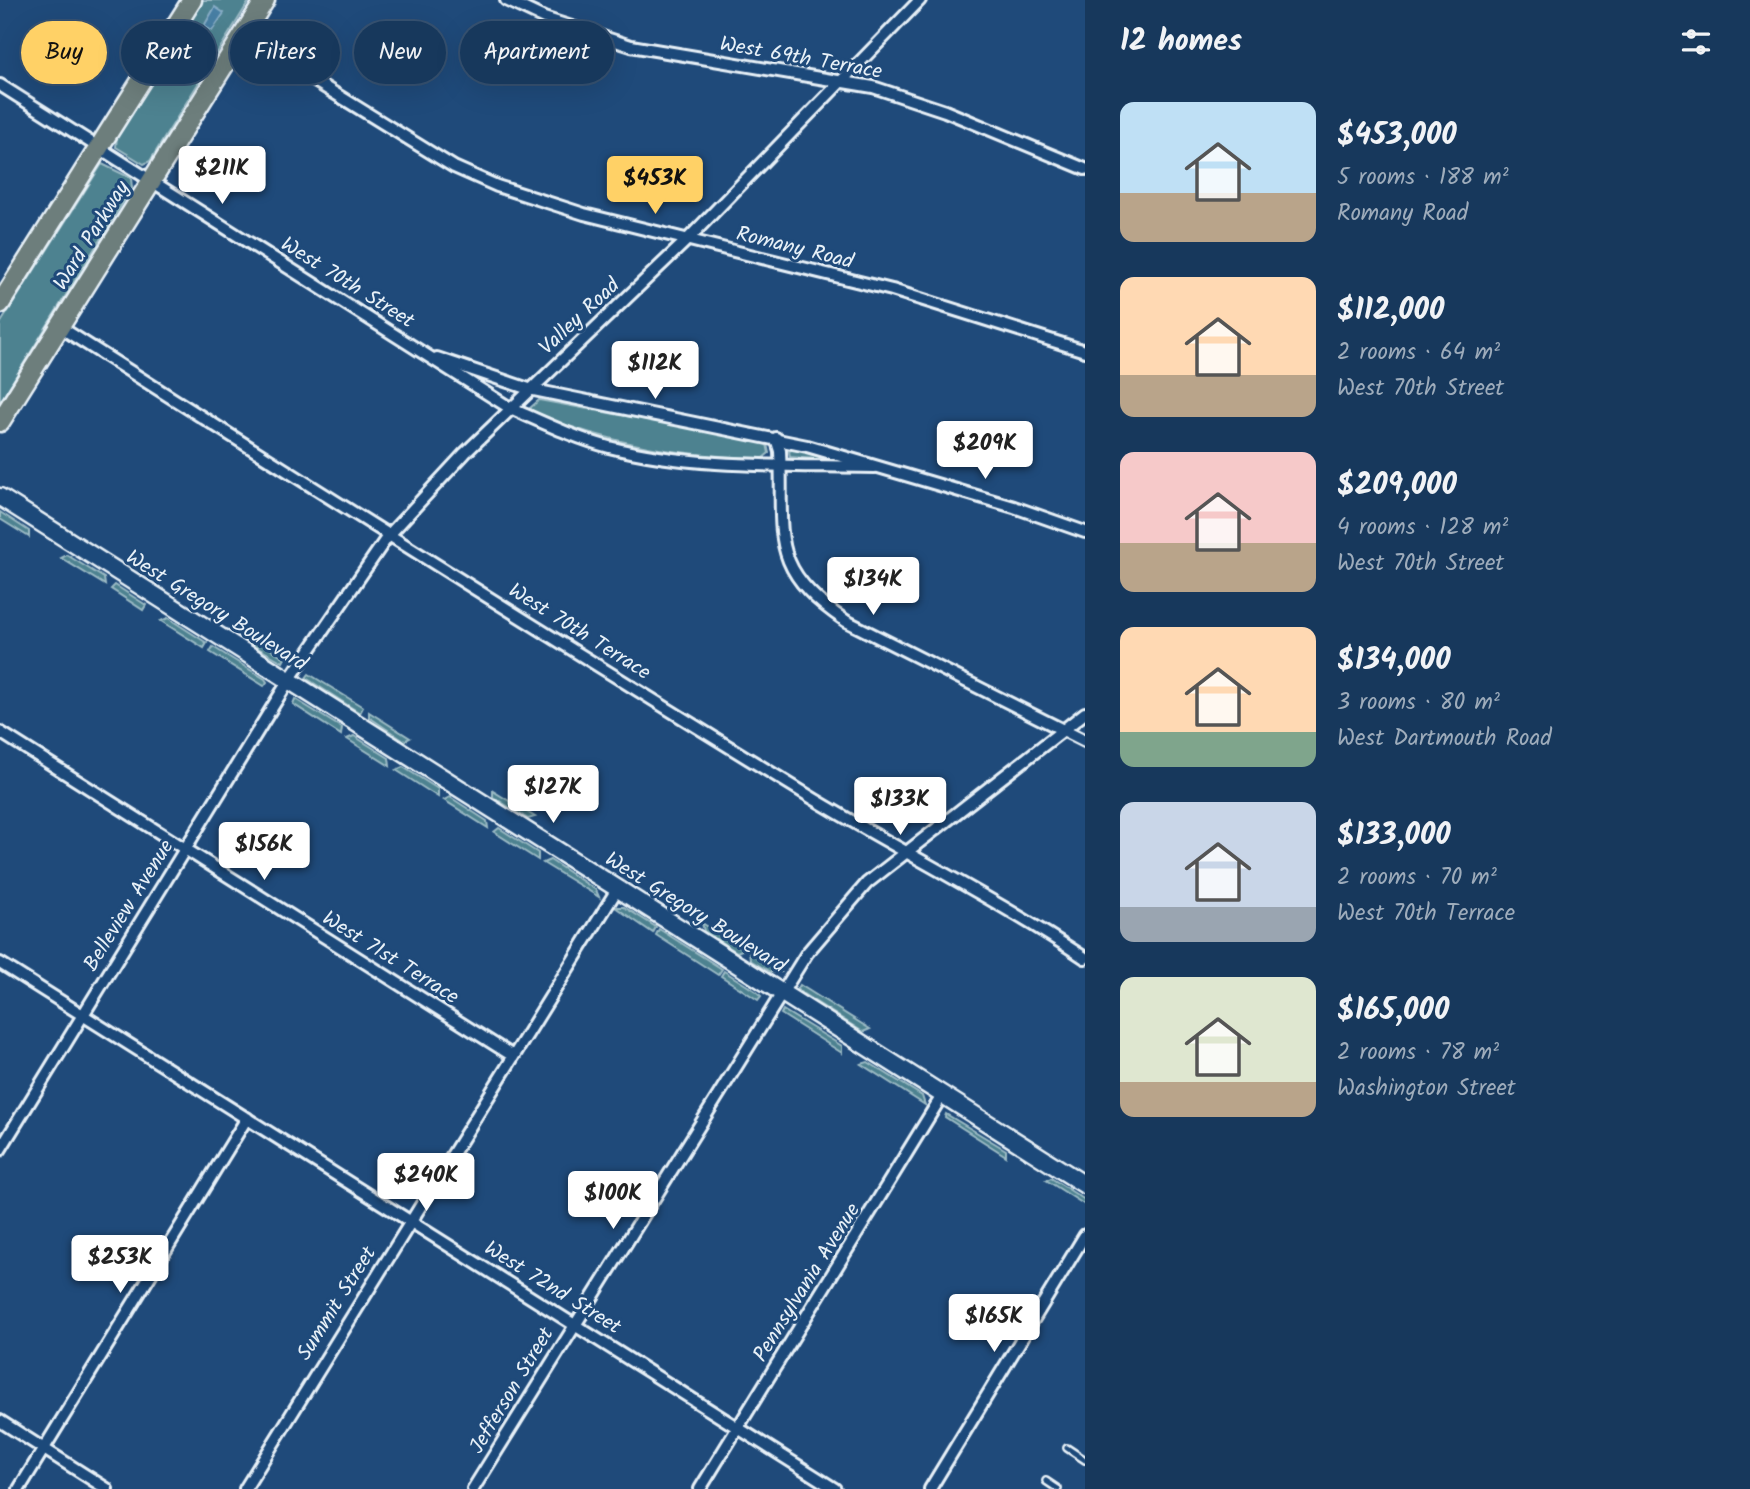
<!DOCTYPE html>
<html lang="en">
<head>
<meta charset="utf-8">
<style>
  :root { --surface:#17385c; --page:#203f62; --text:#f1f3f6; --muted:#9eacbb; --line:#365272; --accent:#ffd166 }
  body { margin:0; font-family:Kalam,sans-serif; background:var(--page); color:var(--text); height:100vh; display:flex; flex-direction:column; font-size:26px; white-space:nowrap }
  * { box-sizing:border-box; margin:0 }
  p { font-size:23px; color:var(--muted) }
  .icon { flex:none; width:38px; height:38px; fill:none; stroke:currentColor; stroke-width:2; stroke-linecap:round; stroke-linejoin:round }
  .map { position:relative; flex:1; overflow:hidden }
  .panel { display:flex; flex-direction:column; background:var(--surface); width:665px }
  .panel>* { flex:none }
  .top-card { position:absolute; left:21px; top:21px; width:665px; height:63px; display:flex; gap:14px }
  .price { position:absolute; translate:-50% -60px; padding:0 16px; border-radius:7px; background:#fff; color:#222; font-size:23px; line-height:46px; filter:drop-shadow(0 2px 4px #0008) }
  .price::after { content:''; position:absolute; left:50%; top:42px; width:21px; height:16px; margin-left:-10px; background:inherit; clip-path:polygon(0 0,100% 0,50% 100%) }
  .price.on { background:var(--accent); color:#111 }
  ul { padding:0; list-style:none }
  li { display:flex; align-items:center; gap:21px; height:175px; padding:0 35px }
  li span { display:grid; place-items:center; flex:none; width:196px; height:140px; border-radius:14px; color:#555 }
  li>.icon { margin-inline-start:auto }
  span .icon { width:84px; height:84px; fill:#fffc; stroke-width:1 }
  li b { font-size:30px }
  h2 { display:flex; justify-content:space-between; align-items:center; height:84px; padding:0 35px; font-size:30px }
  .chip { padding:0 24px; border-radius:32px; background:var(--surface); box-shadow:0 7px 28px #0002,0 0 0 2px var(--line); font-size:24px; line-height:63px }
  .chip.on { background:var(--accent); color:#111 }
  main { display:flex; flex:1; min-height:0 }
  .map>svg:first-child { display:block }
  .green { fill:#4e8290; stroke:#9bbac4; stroke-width:2 }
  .water { fill:#467ea3; stroke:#87acc5; stroke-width:2 }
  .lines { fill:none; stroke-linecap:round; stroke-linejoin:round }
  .service-casing { stroke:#e8f1f8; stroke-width:10 }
  .minor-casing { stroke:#e8f1f8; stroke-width:16 }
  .secondary-casing { stroke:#e8f1f8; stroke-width:21 }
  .primary-casing { stroke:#e8f1f8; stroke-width:23 }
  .service { stroke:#1f4a7a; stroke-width:5 }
  .minor { stroke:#1f4a7a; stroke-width:10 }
  .secondary { stroke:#1f4a7a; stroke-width:16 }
  .primary { stroke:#6d7e7c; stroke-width:18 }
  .labels { text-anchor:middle; stroke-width:6; stroke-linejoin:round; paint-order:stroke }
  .street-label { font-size:21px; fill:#e8f1f8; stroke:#1f4a7a }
</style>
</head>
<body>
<main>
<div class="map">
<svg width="1085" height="1489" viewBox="0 0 1085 1489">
  <rect width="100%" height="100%" fill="#1f4a7a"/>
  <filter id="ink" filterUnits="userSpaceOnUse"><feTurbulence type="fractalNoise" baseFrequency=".0143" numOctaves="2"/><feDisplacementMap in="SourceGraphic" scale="14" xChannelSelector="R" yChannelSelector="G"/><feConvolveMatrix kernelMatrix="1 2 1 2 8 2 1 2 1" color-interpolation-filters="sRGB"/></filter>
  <g filter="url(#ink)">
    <g class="green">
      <path d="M202,0H250L150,161L144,164L116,147L117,137Z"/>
      <path d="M102,164L131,178L132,188L0,402V324Z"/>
      <path d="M539,400L756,440L767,444L769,453L763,458C680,456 614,445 536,414L530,408Z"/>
      <path d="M794,449L826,456L829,460L790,457L789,451Z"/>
      <path d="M0,512L29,531V537L0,519Z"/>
      <path d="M67,555L104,578L105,585L61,558Z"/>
      <path d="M115,585L146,605L143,610L111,589Z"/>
      <path d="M168,618L207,643L204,648L161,621Z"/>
      <path d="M252,637L285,658L283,662L251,644Z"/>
      <path d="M213,647L265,679L267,682L264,686L210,652Z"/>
      <path d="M309,674L363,707L360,713L306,678Z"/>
      <path d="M295,699L342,728L341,735L293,704Z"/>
      <path d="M369,712L410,738L404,741L369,717Z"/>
      <path d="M354,736L389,758L390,766L347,739Z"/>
      <path d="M403,767L438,789V797L396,770Z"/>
      <path d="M493,791L535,817L528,819L493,797Z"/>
      <path d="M450,797L487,821L488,828L444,800Z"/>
      <path d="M499,828L538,853V860L494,832Z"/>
      <path d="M550,860L596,890L599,897L543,863Z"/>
      <path d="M615,907H624L656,927L653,933Z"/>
      <path d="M702,923L744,949L737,952L704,931Z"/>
      <path d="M659,929L722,969L718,975L656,935Z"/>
      <path d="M749,952L780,972H770L750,960Z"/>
      <path d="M724,971L757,992L761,996L758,1000L721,976Z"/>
      <path d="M800,985L870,1029L863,1032L797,990Z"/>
      <path d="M783,1010L842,1046V1053L781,1014Z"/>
      <path d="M868,1062L922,1096L925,1105L861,1064Z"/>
      <path d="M946,1114L1006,1150V1156L945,1117Z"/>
      <path d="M1051,1178L1085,1200V1205L1046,1180Z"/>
    </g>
    <path class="water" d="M215,7L224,13L212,31L204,26Z"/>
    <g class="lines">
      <g class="service-casing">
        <g id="service">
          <path d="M1067,1448L1085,1460"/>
          <path d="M1046,1481L1058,1489"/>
        </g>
      </g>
      <g class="minor-casing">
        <g id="minor">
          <path d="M506,0L544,18L631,46L873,87L945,111L1085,169"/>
          <path d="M242,36L454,167L497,186L584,214L892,290L1085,351"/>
          <path d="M0,85L510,408C542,422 575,438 609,447C695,469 787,465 875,467"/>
          <path d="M60,327C310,486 561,644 814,799C904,853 998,900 1085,958"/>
          <path d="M437,358L529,389L807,446L1014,507L1085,532"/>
          <path d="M776,438L780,451C784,534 766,568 846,621L1085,741"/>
          <path d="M0,732L513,1056"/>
          <path d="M0,963L835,1489"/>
          <path d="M0,1150L289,680L388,536L465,453L687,240L920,0"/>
          <path d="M0,1421L107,1489"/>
          <path d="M19,1489L247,1118"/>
          <path d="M245,1489L618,888"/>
          <path d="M473,1489L807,953L867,883L1085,713"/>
          <path d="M700,1489L943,1094"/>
          <path d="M930,1489L1085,1235"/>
        </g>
      </g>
      <g class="secondary-casing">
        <path id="secondary" d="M0,497L1085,1185"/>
      </g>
      <g class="primary-casing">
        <g id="primary">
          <path d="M0,304L192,0"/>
          <path d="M0,422L265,0"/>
        </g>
      </g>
      <use href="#service" class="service"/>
      <use href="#minor" class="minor"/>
      <use href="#secondary" class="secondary"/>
      <use href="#primary" class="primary"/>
    </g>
  </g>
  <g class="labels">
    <g class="street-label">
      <text transform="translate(801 57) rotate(10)" y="7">West 69th Terrace</text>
      <text transform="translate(91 235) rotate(-58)" y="7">Ward Parkway</text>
      <text transform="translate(795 247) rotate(14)" y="7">Romany Road</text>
      <text transform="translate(348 282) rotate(32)" y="7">West 70th Street</text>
      <text transform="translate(579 316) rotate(-43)" y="7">Valley Road</text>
      <text transform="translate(217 610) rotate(32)" y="7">West Gregory Boulevard</text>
      <text transform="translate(580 631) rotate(32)" y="7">West 70th Terrace</text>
      <text transform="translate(128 905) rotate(-58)" y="7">Belleview Avenue</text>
      <text transform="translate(696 912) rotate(32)" y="7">West Gregory Boulevard</text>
      <text transform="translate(391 957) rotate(32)" y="7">West 71st Terrace</text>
      <text transform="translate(806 1282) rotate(-58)" y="7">Pennsylvania Avenue</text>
      <text transform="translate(553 1287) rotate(32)" y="7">West 72nd Street</text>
      <text transform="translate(336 1303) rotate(-58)" y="7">Summit Street</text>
      <text transform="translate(511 1390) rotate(-59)" y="7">Jefferson Street</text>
    </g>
  </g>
</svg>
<b class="price" style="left:222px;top:206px">$211K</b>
<b class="price on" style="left:655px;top:216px">$453K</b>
<b class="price" style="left:655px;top:401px">$112K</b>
<b class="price" style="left:985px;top:481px">$209K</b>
<b class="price" style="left:873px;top:617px">$134K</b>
<b class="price" style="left:553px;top:825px">$127K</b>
<b class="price" style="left:900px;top:837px">$133K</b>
<b class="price" style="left:264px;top:882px">$156K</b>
<b class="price" style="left:426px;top:1213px">$240K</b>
<b class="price" style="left:613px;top:1231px">$100K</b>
<b class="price" style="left:120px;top:1295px">$253K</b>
<b class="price" style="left:994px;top:1354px">$165K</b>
<div class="top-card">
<a class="chip on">Buy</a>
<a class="chip">Rent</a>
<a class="chip">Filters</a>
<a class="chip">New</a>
<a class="chip">Apartment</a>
</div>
</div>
<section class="panel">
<h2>12 homes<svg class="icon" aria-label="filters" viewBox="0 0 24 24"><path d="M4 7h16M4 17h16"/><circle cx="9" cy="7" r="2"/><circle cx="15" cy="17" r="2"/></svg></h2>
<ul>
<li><span style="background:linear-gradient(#bfe0f5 65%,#b9a48a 0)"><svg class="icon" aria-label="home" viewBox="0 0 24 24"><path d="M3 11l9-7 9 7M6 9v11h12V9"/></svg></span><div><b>$453,000</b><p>5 rooms · 188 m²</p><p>Romany Road</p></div></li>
<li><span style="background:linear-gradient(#ffd9b3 70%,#b9a48a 0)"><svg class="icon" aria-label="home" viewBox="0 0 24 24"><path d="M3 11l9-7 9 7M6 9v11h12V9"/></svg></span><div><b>$112,000</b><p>2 rooms · 64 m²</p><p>West 70th Street</p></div></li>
<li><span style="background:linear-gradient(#f6c9c9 65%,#b9a48a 0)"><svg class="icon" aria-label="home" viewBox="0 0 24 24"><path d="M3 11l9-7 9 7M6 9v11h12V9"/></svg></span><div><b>$209,000</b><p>4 rooms · 128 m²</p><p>West 70th Street</p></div></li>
<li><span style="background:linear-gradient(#ffd9b3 75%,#7fa58c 0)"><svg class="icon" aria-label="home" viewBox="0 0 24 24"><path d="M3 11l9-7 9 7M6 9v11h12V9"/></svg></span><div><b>$134,000</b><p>3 rooms · 80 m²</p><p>West Dartmouth Road</p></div></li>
<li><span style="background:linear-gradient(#c9d6e8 75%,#9aa5b1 0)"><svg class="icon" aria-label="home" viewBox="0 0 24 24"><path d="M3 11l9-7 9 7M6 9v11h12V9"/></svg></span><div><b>$133,000</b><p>2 rooms · 70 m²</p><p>West 70th Terrace</p></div></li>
<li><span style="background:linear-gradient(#dfe7d0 75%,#b9a48a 0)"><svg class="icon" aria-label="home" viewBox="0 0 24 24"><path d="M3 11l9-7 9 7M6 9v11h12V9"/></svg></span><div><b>$165,000</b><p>2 rooms · 78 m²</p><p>Washington Street</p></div></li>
</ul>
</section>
</main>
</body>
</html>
